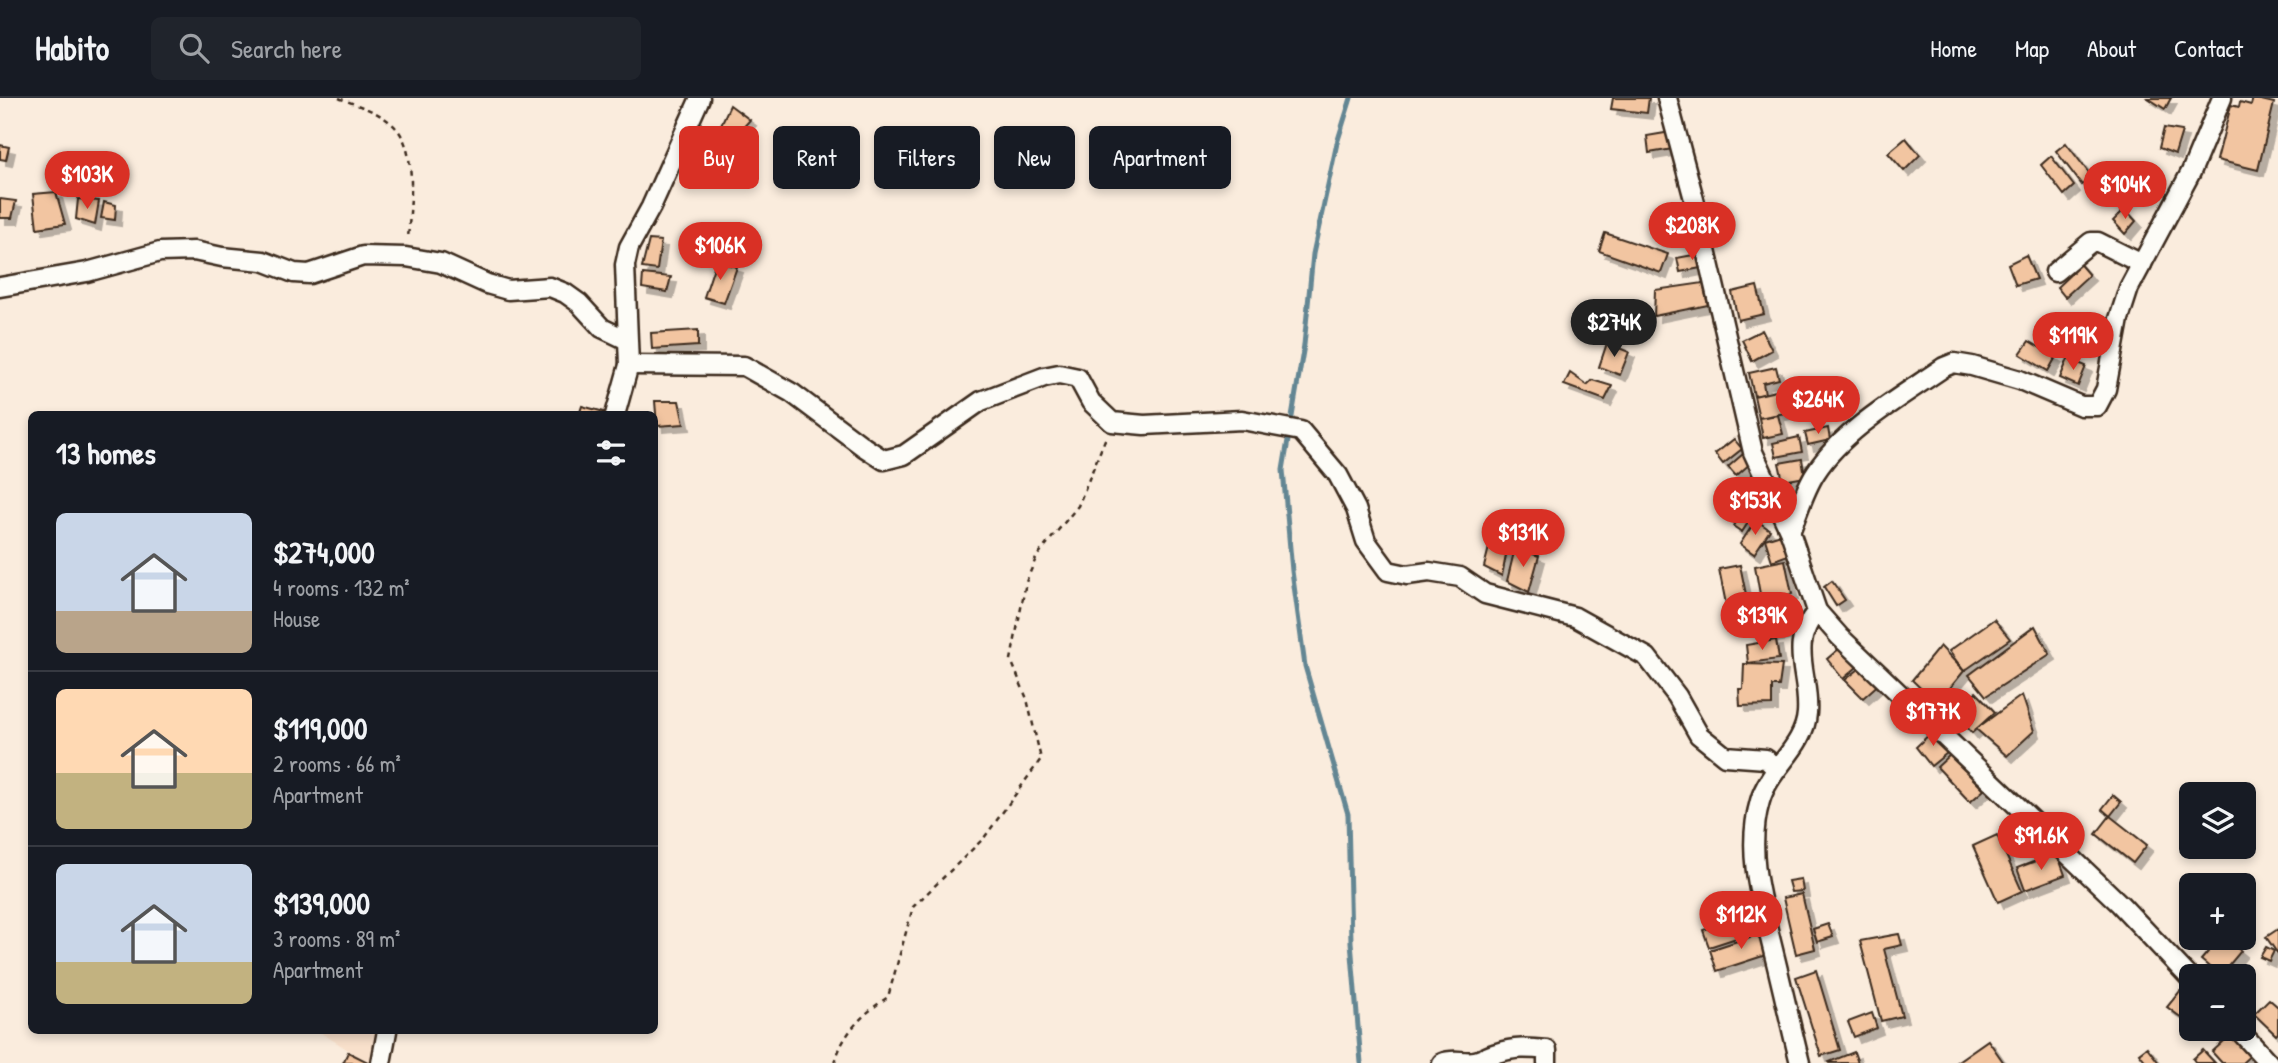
<!DOCTYPE html>
<html lang="en">
<head>
<meta charset="utf-8">
<style>
  :root { --surface:#171b24; --page:#20242c; --text:#f1f3f6; --muted:#9ea1a6; --line:#363941; --accent:#d93025 }
  body { margin:0; font-family:"Patrick Hand",sans-serif; background:var(--page); color:var(--text); height:100vh; display:flex; flex-direction:column; font-size:26px; white-space:nowrap }
  * { box-sizing:border-box; margin:0 }
  p { font-size:23px; color:var(--muted) }
  .icon { flex:none; width:38px; height:38px; fill:none; stroke:currentColor; stroke-width:2; stroke-linecap:round; stroke-linejoin:round }
  .map { position:relative; flex:1; overflow:hidden }
  .panel { position:absolute; left:28px; top:313px; width:630px; height:623px; display:flex; flex-direction:column; background:var(--surface); border-radius:10px; box-shadow:0 4px 10px #0003 }
  .panel>* { flex:none }
  .banner { position:absolute; left:679px; top:28px; width:665px; height:63px; display:flex; gap:14px }
  .controls { position:absolute; left:2179px; top:684px; display:grid; gap:14px }
  .controls a { display:grid; place-items:center; width:77px; height:77px; border-radius:10px; background:var(--surface); box-shadow:0 4px 10px #0003; font-size:35px }
  .price { position:absolute; translate:-50% -60px; padding:0 16px; border-radius:24px; background:var(--accent); color:#fff; font-size:23px; line-height:46px; filter:drop-shadow(0 2px 4px #0008) }
  .price::after { content:''; position:absolute; left:50%; top:42px; width:21px; height:16px; margin-left:-10px; background:inherit; clip-path:polygon(0 0,100% 0,50% 100%) }
  .price.current { background:#222; color:#fff }
  ul { padding:0; list-style:none }
  li { display:flex; align-items:center; gap:21px; height:175px; padding:0 28px }
  li+li { border-top:2px solid var(--line) }
  li span { display:grid; place-items:center; flex:none; width:196px; height:140px; border-radius:10px; color:#555 }
  li>.icon { margin-inline-start:auto }
  span .icon { width:84px; height:84px; fill:#fffc; stroke-width:1 }
  li b { font-size:30px }
  h2 { display:flex; justify-content:space-between; align-items:center; height:84px; padding:0 28px; font-size:30px }
  .chip { padding:0 24px; border-radius:10px; background:var(--surface); box-shadow:0 4px 10px #0003; font-size:24px; line-height:63px }
  .chip.current { background:var(--accent); color:#fff }
  header { display:flex; align-items:center; gap:42px; box-sizing:border-box; height:98px; padding:0 35px; background:var(--surface); border-bottom:2px solid var(--line) }
  header strong { font-size:33px }
  nav { display:flex; gap:38px; margin-inline-start:auto; font-size:24px }
  .search { width:490px; height:63px; background:var(--page); display:flex; align-items:center; gap:18px; box-sizing:border-box; padding:0 24px; border-radius:10px; color:var(--muted); font-size:26px }
  .map>svg:first-child { display:block }
  .built { fill:#f8e0cb }
  .lines { fill:none; stroke-linecap:round; stroke-linejoin:round }
  .stream { stroke:#648693; stroke-width:5 }
  .building { fill:#f2c5a1; stroke:#3b2a1e; stroke-width:2; filter:url(#shadow) }
  .minor-casing { stroke:#3b2a1e; stroke-width:23 }
  .path { stroke:#3b2a1e; stroke-width:2.5; stroke-dasharray:5 5; stroke-linecap:butt }
  .minor { stroke:#fdfcf7; stroke-width:18 }
</style>
</head>
<body>
<header>
<strong>Habito</strong>
<div class="search"><svg class="icon" aria-label="search" viewBox="0 0 24 24"><circle cx="10" cy="10" r="6"/><path d="M15 15l6 6"/></svg>Search here</div>
<nav><a>Home</a><a>Map</a><a>About</a><a>Contact</a></nav>
</header>
<div class="map">
<svg width="2278" height="965" viewBox="0 0 2278 965">
  <defs>
    <filter id="shadow"><feDropShadow dx="6" dy="6" stdDeviation="0" flood-color="#0004"/></filter>
  </defs>
  <rect width="100%" height="100%" fill="#faecdd"/>
  <filter id="ink" filterUnits="userSpaceOnUse"><feTurbulence type="fractalNoise" baseFrequency=".0143" numOctaves="2"/><feDisplacementMap in="SourceGraphic" scale="14" xChannelSelector="R" yChannelSelector="G"/><feConvolveMatrix kernelMatrix="1 2 1 2 8 2 1 2 1" color-interpolation-filters="sRGB"/></filter>
  <g filter="url(#ink)">
    <path class="built" d="M318,933H387L383,965H369Z"/>
    <g class="lines">
      <path class="stream" d="M1351,0L1337,45L1313,156L1304,247L1283,372L1292,473L1305,568L1348,716L1351,844L1361,965"/>
    </g>
    <g class="building">
      <path d="M1613,0H1649L1647,15L1611,11Z"/>
      <path d="M2148,0H2171L2165,11Z"/>
      <path d="M2253,0L2274,5L2258,72L2217,62L2231,7L2239,9L2240,4L2251,7Z"/>
      <path d="M730,7L750,22L739,34L733,31L729,38L719,31Z"/>
      <path d="M2164,30L2182,33L2175,56L2159,50Z"/>
      <path d="M1671,34L1673,51L1649,55L1647,38Z"/>
      <path d="M1906,40L1920,57L1904,73L1888,55Z"/>
      <path d="M2066,45L2092,79L2082,87L2056,53Z"/>
      <path d="M0,47L9,49L6,62L0,61Z"/>
      <path d="M2051,58L2074,88L2064,97L2041,67Z"/>
      <path d="M2129,65L2138,66L2152,84L2129,94L2115,78Z"/>
      <path d="M56,94L65,126L37,130L33,96Z"/>
      <path d="M0,101L16,103L12,120H0Z"/>
      <path d="M78,101L99,103L95,127L76,121Z"/>
      <path d="M104,104L116,107L115,122L101,120Z"/>
      <path d="M2125,111L2136,123L2125,136L2113,123Z"/>
      <path d="M1605,135L1668,156L1661,175L1599,153Z"/>
      <path d="M649,142L661,143L657,172L642,170Z"/>
      <path d="M1704,155L1706,169L1680,174L1677,160Z"/>
      <path d="M2026,157L2036,181L2016,187L2008,166Z"/>
      <path d="M2076,162L2089,177L2065,199L2057,189L2074,173L2070,168Z"/>
      <path d="M716,163L737,169L724,205L704,199Z"/>
      <path d="M643,176L671,179L667,194L642,190Z"/>
      <path d="M1703,185L1708,207L1654,218L1655,192Z"/>
      <path d="M1757,188L1764,216L1738,222L1732,194Z"/>
      <path d="M698,232V248L652,251L651,235Z"/>
      <path d="M1762,232L1772,252L1752,263L1742,242Z"/>
      <path d="M2029,243L2056,259L2048,273L2020,256Z"/>
      <path d="M1607,245L1629,254L1620,277L1599,269Z"/>
      <path d="M2068,261L2086,268L2078,288L2060,280Z"/>
      <path d="M1776,269L1779,281L1763,285L1765,296L1754,298L1749,275Z"/>
      <path d="M1570,275L1587,287L1592,282L1612,288L1605,302L1564,287Z"/>
      <path d="M1780,292L1785,315L1759,320L1754,298Z"/>
      <path d="M655,303H679L684,326L657,328Z"/>
      <path d="M582,308L608,315L579,317Z"/>
      <path d="M1778,317L1783,336L1763,340L1759,320Z"/>
      <path d="M1828,330L1830,342L1808,347L1805,335Z"/>
      <path d="M1799,339L1802,354L1776,359L1773,345Z"/>
      <path d="M1734,341L1742,351L1723,366L1715,356Z"/>
      <path d="M1743,356L1751,365L1736,378L1728,369Z"/>
      <path d="M1802,361L1805,379L1783,383L1779,365Z"/>
      <path d="M1506,415L1514,416L1502,478L1484,469L1496,422L1504,423Z"/>
      <path d="M1741,415L1751,420L1742,434L1733,428Z"/>
      <path d="M1756,422L1770,432L1754,456L1740,446Z"/>
      <path d="M1781,436L1788,457L1772,463L1765,441Z"/>
      <path d="M1515,450L1539,458L1529,494L1507,483Z"/>
      <path d="M1785,462L1792,496L1761,502L1755,468Z"/>
      <path d="M1740,467L1752,526L1731,531L1719,471Z"/>
      <path d="M1832,483L1845,502L1836,508L1824,489Z"/>
      <path d="M1794,515L1797,534L1757,540L1754,521Z"/>
      <path d="M1994,521L2010,541L1964,573L1949,553Z"/>
      <path d="M2035,528L2050,556L1986,598L1969,577Z"/>
      <path d="M1776,542L1779,561L1748,565L1746,547Z"/>
      <path d="M1940,548L1964,573L1937,606L1912,582Z"/>
      <path d="M1840,550L1857,569L1843,581L1827,561Z"/>
      <path d="M1744,566L1782,567L1779,588H1772V607L1740,608L1739,591H1743Z"/>
      <path d="M1863,568L1881,584L1863,600L1845,582Z"/>
      <path d="M1976,594L1995,614L1972,635L1952,612Z"/>
      <path d="M2022,597L2034,633L2007,658L1976,631Z"/>
      <path d="M1934,632L1952,651L1931,668L1916,649Z"/>
      <path d="M1950,657L1984,692L1970,704L1937,669Z"/>
      <path d="M2113,697L2121,704L2110,718L2102,711Z"/>
      <path d="M2110,718L2147,747L2133,765L2096,736Z"/>
      <path d="M1997,737L2022,793L1998,804L1973,748Z"/>
      <path d="M2057,755L2065,777L2025,792L2017,770Z"/>
      <path d="M1801,781L1803,793L1791,794L1788,783Z"/>
      <path d="M1802,796L1815,851L1796,856L1783,800Z"/>
      <path d="M1753,799L1759,813L1732,822L1726,809Z"/>
      <path d="M1759,813L1764,831L1709,849L1703,832Z"/>
      <path d="M1828,826L1833,839L1817,844L1813,831Z"/>
      <path d="M2278,831V856L2266,839Z"/>
      <path d="M1765,834L1772,855L1717,873L1710,852Z"/>
      <path d="M1899,836L1902,847L1884,851L1902,918L1881,923L1860,843Z"/>
      <path d="M2220,840H2225L2241,853L2220,878L2201,862Z"/>
      <path d="M2266,849L2274,853L2269,863L2260,859Z"/>
      <path d="M1816,872L1840,952L1821,958L1796,879Z"/>
      <path d="M2180,893L2191,901V927L2167,909Z"/>
      <path d="M2269,901L2278,909V935L2276,937L2254,916Z"/>
      <path d="M1872,915L1877,930L1854,939L1848,924Z"/>
      <path d="M2235,933L2254,954L2242,965H2222L2212,954Z"/>
      <path d="M1988,942L2004,965H1955Z"/>
      <path d="M2147,949L2159,965H2147L2139,955Z"/>
      <path d="M2203,952L2215,965H2196L2193,961Z"/>
      <path d="M348,954L368,964V965H343Z"/>
      <path d="M1854,954L1858,965H1830L1829,964Z"/>
    </g>
    <g class="lines">
      <g class="minor-casing">
        <g id="minor">
          <path d="M1667,0L1695,105L1753,354L1790,434L1817,513L1840,539L2120,806L2191,881"/>
          <path d="M2055,174L2091,144H2098L2142,166"/>
          <path d="M0,189L87,174L160,154L194,153L222,159L263,163L294,175L309,176L363,158L406,159L441,165L487,186L508,192L550,189L565,195L579,205L602,230L627,242"/>
          <path d="M629,267L744,268L792,295L864,349L884,362L904,357L981,303L1044,279L1059,276L1078,280L1091,304L1112,324L1144,327L1242,322L1301,333L1338,377L1356,411L1366,443L1388,473L1407,477L1429,474L1460,479L1485,496L1575,519L1647,559L1677,598L1699,637L1725,658L1766,661L1776,671"/>
          <path d="M615,317L629,267L625,167L629,149L651,109L700,0"/>
          <path d="M1790,434C1798,415 1804,392 1816,374C1844,331 1902,298 1944,269L1954,265L1972,268L2020,282L2081,308H2097L2106,291L2119,221L2129,190L2191,74L2222,0"/>
          <path d="M2238,931L2269,965"/>
          <path d="M381,965L387,933"/>
          <path d="M1442,965C1454,960 1463,965 1475,963C1483,961 1489,957 1497,955C1514,949 1529,950 1547,952V965"/>
          <path d="M1800,965C1791,929 1783,892 1774,856C1762,806 1745,754 1760,703C1769,670 1805,649 1807,615C1810,576 1787,548 1817,513"/>
        </g>
      </g>
      <g class="path">
        <path d="M339,0C358,8 382,14 396,30C418,54 410,111 408,141"/>
        <path d="M835,965C842,935 864,915 888,899L913,809L984,740L1041,661L1027,601L1011,562L1026,484L1037,458L1078,408L1106,339"/>
      </g>
      <use href="#minor" class="minor"/>
    </g>
  </g>
</svg>
<div class="controls">
<a><svg class="icon" aria-label="layers" viewBox="0 0 24 24"><path d="M12 4l9 5-9 5-9-5zM3 14l9 5 9-5"/></svg></a>
<a>+</a>
<a>−</a>
</div>
<b class="price" style="left:87px;top:113px">$103K</b>
<b class="price" style="left:2125px;top:123px">$104K</b>
<b class="price" style="left:1692px;top:164px">$208K</b>
<b class="price" style="left:720px;top:184px">$106K</b>
<b class="price current" style="left:1614px;top:261px">$274K</b>
<b class="price" style="left:2073px;top:274px">$119K</b>
<b class="price" style="left:1818px;top:338px">$264K</b>
<b class="price" style="left:1755px;top:439px">$153K</b>
<b class="price" style="left:1523px;top:471px">$131K</b>
<b class="price" style="left:1762px;top:554px">$139K</b>
<b class="price" style="left:1933px;top:650px">$177K</b>
<b class="price" style="left:2041px;top:774px">$91.6K</b>
<b class="price" style="left:1741px;top:853px">$112K</b>
<div class="banner">
<a class="chip current">Buy</a>
<a class="chip">Rent</a>
<a class="chip">Filters</a>
<a class="chip">New</a>
<a class="chip">Apartment</a>
</div>
<section class="panel">
<h2>13 homes<svg class="icon" aria-label="filters" viewBox="0 0 24 24"><path d="M4 7h16M4 17h16"/><circle cx="9" cy="7" r="2"/><circle cx="15" cy="17" r="2"/></svg></h2>
<ul>
<li><span style="background:linear-gradient(#c9d6e8 70%,#b9a48a 0)"><svg class="icon" aria-label="home" viewBox="0 0 24 24"><path d="M3 11l9-7 9 7M6 9v11h12V9"/></svg></span><div><b>$274,000</b><p>4 rooms · 132 m²</p><p>House</p></div></li>
<li><span style="background:linear-gradient(#ffd9b3 60%,#c2b280 0)"><svg class="icon" aria-label="home" viewBox="0 0 24 24"><path d="M3 11l9-7 9 7M6 9v11h12V9"/></svg></span><div><b>$119,000</b><p>2 rooms · 66 m²</p><p>Apartment</p></div></li>
<li><span style="background:linear-gradient(#c9d6e8 70%,#c2b280 0)"><svg class="icon" aria-label="home" viewBox="0 0 24 24"><path d="M3 11l9-7 9 7M6 9v11h12V9"/></svg></span><div><b>$139,000</b><p>3 rooms · 89 m²</p><p>Apartment</p></div></li>
</ul>
</section>
</div>
</body>
</html>
